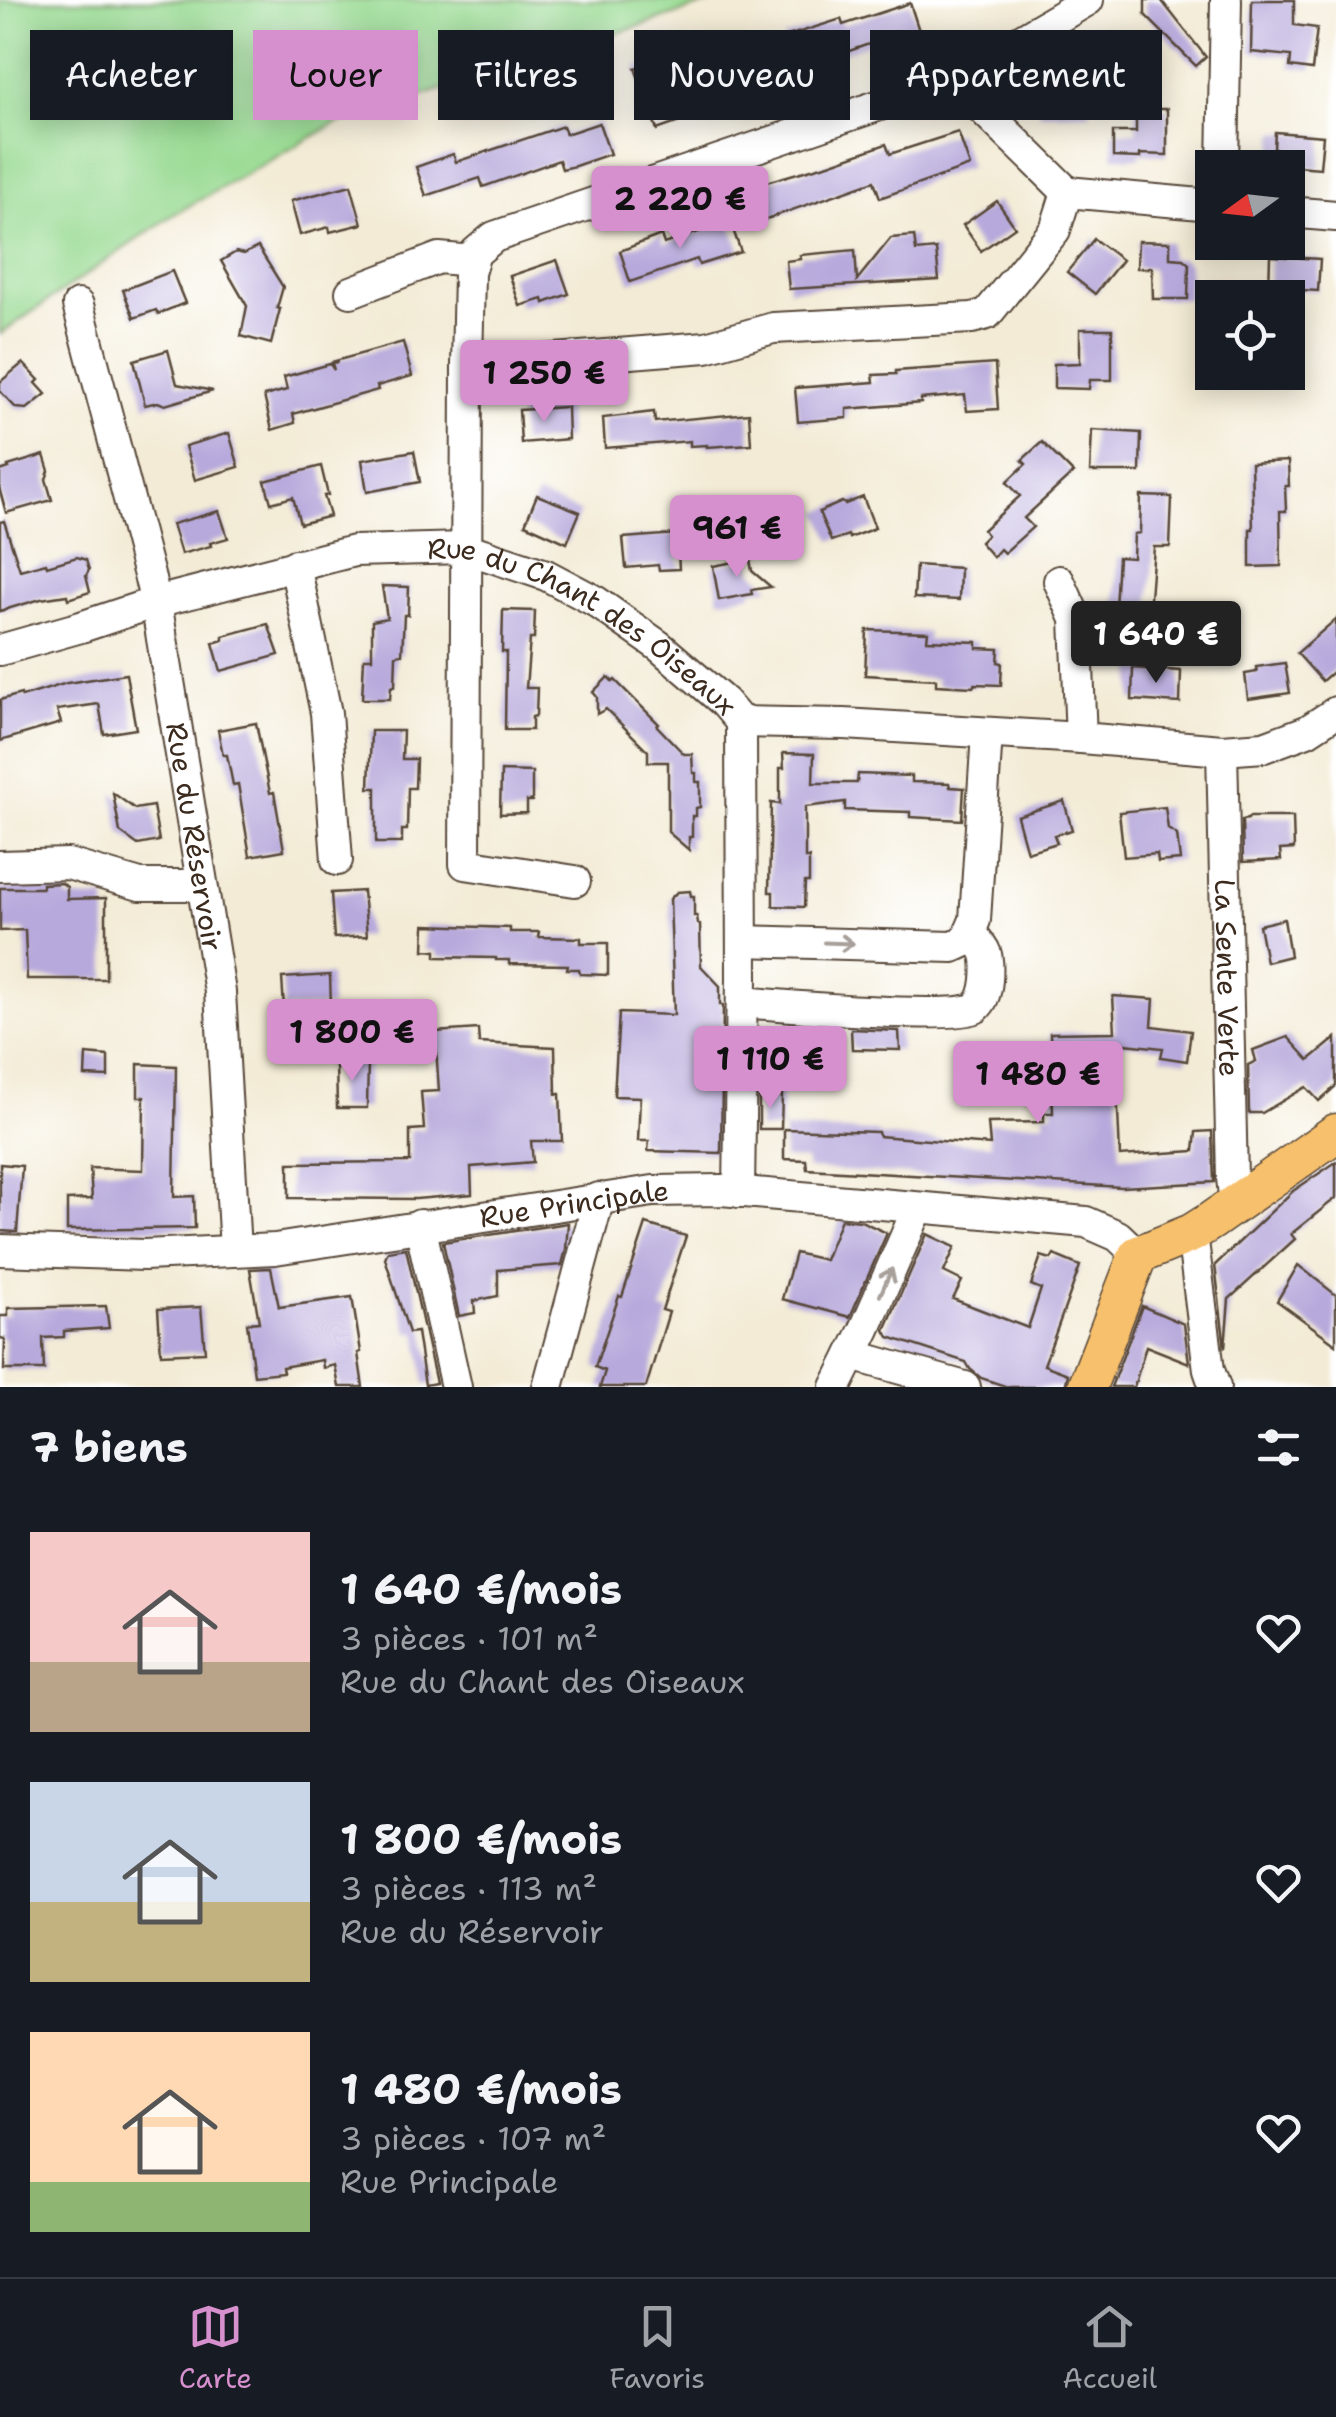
<!DOCTYPE html>
<html lang="fr">
<head>
<meta charset="utf-8">
<style>
  :root { --surface:#171b24; --page:#20242c; --text:#f1f3f6; --muted:#9ea1a6; --line:#363941; --accent:#d690ce }
  body { margin:0; font-family:"Shantell Sans",sans-serif; background:var(--page); color:var(--text); height:100vh; display:flex; flex-direction:column; font-size:38px; white-space:nowrap }
  * { box-sizing:border-box; margin:0 }
  p { font-size:32px; color:var(--muted) }
  .icon { flex:none; width:55px; height:55px; fill:none; stroke:currentColor; stroke-width:2; stroke-linecap:round; stroke-linejoin:round }
  .map { position:relative; height:1387px; overflow:hidden }
  .side { display:flex; flex-direction:column; background:var(--surface); flex:1 }
  .side>* { flex:none }
  .guide { position:absolute; left:30px; top:30px; width:1278px; height:90px; display:flex; gap:20px }
  .needle { width:65px; rotate:255deg }
  .buttons { position:absolute; left:1195px; top:150px; display:grid; gap:20px }
  .buttons a { display:grid; place-items:center; width:110px; height:110px; border-radius:0px; background:var(--surface); box-shadow:0 5px 25px #0003; font-size:50px }
  .price { position:absolute; translate:-50% -85px; padding:0 22px; border-radius:10px; background:var(--accent); color:#111; font-size:32px; line-height:65px; filter:drop-shadow(0 2px 5px #0008) }
  .price::after { content:''; position:absolute; left:50%; top:60px; width:30px; height:22px; margin-left:-15px; background:inherit; clip-path:polygon(0 0,100% 0,50% 100%) }
  .price.current { background:#222; color:#fff }
  ul { padding:0; list-style:none }
  li { display:flex; align-items:center; gap:30px; height:250px; padding:0 30px }
  li span { display:grid; place-items:center; flex:none; width:280px; height:200px; border-radius:0px; color:#555 }
  li>.icon { margin-inline-start:auto }
  span .icon { width:120px; height:120px; fill:#fffc; stroke-width:1 }
  li b { font-size:42px }
  h2 { display:flex; justify-content:space-between; align-items:center; height:120px; padding:0 30px; font-size:42px }
  .chip { padding:0 35px; border-radius:0px; background:var(--surface); box-shadow:0 5px 25px #0003; font-size:35px; line-height:90px }
  .chip.current { background:var(--accent); color:#111 }
  .dock { display:flex; justify-content:space-around; align-items:center; height:140px; border-top:2px solid var(--line); background:var(--surface); font-size:28px; color:var(--muted) }
  .dock a { display:grid; justify-items:center; gap:5px }
  .dock .current { color:var(--accent) }
  .map>svg:first-child { display:block }
  .green { fill:#98da92; stroke:#6a8258; stroke-width:2.5 }
  .building { fill:#b7a9db }
  .lines { fill:none; stroke-linecap:round; stroke-linejoin:round }
  .minor-casing { stroke:#574739; stroke-width:34 }
  .major-casing { stroke:#574739; stroke-width:41 }
  .minor { stroke:#fff; stroke-width:30 }
  .major { stroke:#f7c06c; stroke-width:38 }
  .oneway { stroke:#a79f9a }
  .labels { text-anchor:middle; stroke-width:9; stroke-linejoin:round; paint-order:stroke }
  .street-label { font-size:28px; fill:#3b2a1e; stroke:#fff }
</style>
</head>
<body>
<div class="map">
<svg width="1336" height="1387" viewBox="0 0 1336 1387">
  <rect width="100%" height="100%" fill="#fff"/>
  <filter id="ink" filterUnits="userSpaceOnUse"><feTurbulence type="fractalNoise" baseFrequency=".01" numOctaves="2"/><feDisplacementMap in="SourceGraphic" scale="20" xChannelSelector="R" yChannelSelector="G"/><feConvolveMatrix kernelMatrix="1 2 1 2 8 2 1 2 1" color-interpolation-filters="sRGB"/></filter>
  <filter id="wash" filterUnits="userSpaceOnUse"><feTurbulence type="fractalNoise" baseFrequency=".0048" numOctaves="4" result="noise"/><feDisplacementMap in="SourceGraphic" scale="40" xChannelSelector="R" yChannelSelector="G"/><feGaussianBlur stdDeviation="2.25" result="paint"/><feColorMatrix in="noise" values="0 0 0 0 0 0 0 0 0 0 0 0 0 0 0 0 0 1.4 0 .05"/><feComposite in="paint" operator="in"/></filter>
  <g filter="url(#wash)">
    <rect width="100%" height="100%" fill="#f3ebd5"/>
    <path class="green" d="M0,0H720L335,124L171,216L0,334Z"/>
    <g id="blocks">
      <g class="building">
        <path d="M1145,0H1161L1206,57L1196,66L1145,15Z"/>
        <path d="M1252,0H1294V25L1317,28L1312,70L1290,67L1291,56L1251,52Z"/>
        <path d="M910,3L921,37L895,46L894,43L872,50L869,44L815,63V66L781,76L783,79L722,99L712,69L786,44L784,37L841,19L843,25Z"/>
        <path d="M1114,41L1143,43L1141,66L1114,65Z"/>
        <path d="M664,57L667,66L670,65L688,119L657,130L635,68Z"/>
        <path d="M1039,77H1090V113L1039,114Z"/>
        <path d="M1136,109H1167V155L1140,154V158L1113,157V132H1136Z"/>
        <path d="M599,123L610,154L575,166L562,169L559,160L483,187L480,178L426,196L416,167L453,154L456,162L563,126L566,134Z"/>
        <path d="M958,132L970,166L880,198L874,181L764,220L752,186L829,164L886,144L890,154Z"/>
        <path d="M1275,132L1323,136L1320,168L1273,164Z"/>
        <path d="M351,185L362,224L330,232L329,227L300,235L291,201Z"/>
        <path d="M997,201L1015,227L981,251L963,225Z"/>
        <path d="M730,221L741,252L699,265L697,259L630,282L620,251L661,235L664,244Z"/>
        <path d="M914,236L916,251L936,249L939,280L789,289L786,261L801,259L800,255L855,250L857,280L891,238Z"/>
        <path d="M1094,239L1122,260L1095,294L1067,272Z"/>
        <path d="M1138,241L1170,242V258L1183,259L1189,264L1188,299H1153L1152,268H1137Z"/>
        <path d="M258,247L283,287L277,308L280,309L271,344L241,336L247,306L221,261L236,252L244,254Z"/>
        <path d="M1270,256L1320,259L1318,291L1269,288Z"/>
        <path d="M557,260L569,294L544,303L543,299L520,306L510,276Z"/>
        <path d="M172,271L185,303L158,314L156,310L134,318L123,290Z"/>
        <path d="M1080,329H1112V380H1090L1089,389L1054,388V364L1080,363Z"/>
        <path d="M403,342L412,376L377,386L378,390L293,414L295,423L272,430L264,396L287,390L284,377L330,364L334,370L332,363L338,362L335,361Z"/>
        <path d="M168,350L177,384L213,391L165,405L158,402L145,405L134,360Z"/>
        <path d="M23,363L39,380L36,383L46,394L27,409L16,408L0,391V382Z"/>
        <path d="M995,364L998,409L967,411L965,395L921,399V403L847,409V418L798,422L795,388L874,382L873,375L896,374V371Z"/>
        <path d="M565,407H567L568,439L521,443L519,410Z"/>
        <path d="M654,412L655,422L749,413L751,444L707,447V445L690,446V441L605,448L603,418Z"/>
        <path d="M1092,430L1141,433L1140,472H1090Z"/>
        <path d="M229,433L239,467L195,480L185,446Z"/>
        <path d="M1042,442L1073,473L1024,518L1033,527L1004,553L1000,549L993,557L980,542L987,535L983,530L1020,496L1007,482L1026,464L1022,460Z"/>
        <path d="M414,451L420,482L367,492L362,460Z"/>
        <path d="M44,455L49,471L46,479L52,500L6,513L0,491V471L9,468L8,466Z"/>
        <path d="M1288,461L1289,486H1285L1286,511H1280L1281,566L1250,567V529H1253L1251,463Z"/>
        <path d="M321,466L328,495L324,496L330,516L300,524L293,497L271,503L265,481Z"/>
        <path d="M537,495L580,512L567,543L525,524Z"/>
        <path d="M1141,496L1172,497L1170,547H1154L1149,611L1115,608L1118,557L1133,558L1134,534L1140,533Z"/>
        <path d="M863,497L875,528L849,538L848,535L831,541L819,512L842,502L845,504Z"/>
        <path d="M219,511L228,538L210,543L211,546L181,554L172,524Z"/>
        <path d="M4,521L20,570L46,563L47,566L77,557L86,560L89,570L86,576L90,592L68,599L67,595L41,599L0,611V522Z"/>
        <path d="M677,534L679,569L659,570L658,565L626,568L623,538Z"/>
        <path d="M750,559L752,571L771,587L751,590L752,594L719,600L713,566Z"/>
        <path d="M916,565L960,568L959,600L914,598Z"/>
        <path d="M382,586L409,587L408,615H404L402,654L396,655L395,686L391,687L390,699H362L364,658H372V621L387,618Z"/>
        <path d="M503,610L535,611L534,639H530L526,688H537L536,716L532,717V730H505L506,652H502Z"/>
        <path d="M1336,619V669L1322,681L1297,653Z"/>
        <path d="M268,624L279,655L221,671L213,643L223,640V636Z"/>
        <path d="M867,630L928,632L927,640L977,642V648L999,649L998,662L1002,663L1001,685L975,684L973,687L936,685V679L865,675Z"/>
        <path d="M1285,663L1290,693L1248,699L1245,674L1257,672L1256,667Z"/>
        <path d="M1133,668L1181,671L1180,703L1132,700Z"/>
        <path d="M126,674L136,729L104,734L99,704L57,710L61,723L0,741V700L21,694L22,697L67,683Z"/>
        <path d="M608,677L613,682L615,680L659,724L657,726L684,754H692L693,773H696V782H700V807L696,808V816H692V837H689V850L668,832V762H648V751L606,709L597,714V697L593,692Z"/>
        <path d="M256,723L270,793L274,792L284,850L250,856L238,784L233,785L227,755H223L218,730Z"/>
        <path d="M371,731H403L402,759H416L415,788H408L407,830H402V843H376V788H369Z"/>
        <path d="M783,753L814,754L813,783H857L858,774L912,776V782L949,783L950,787L964,788L962,820L910,817V812L845,810V802L805,807V858H809V882H805L804,907L773,906V892H769L771,803L780,804V768H784Z"/>
        <path d="M501,771L532,772V801H527V813L500,814Z"/>
        <path d="M113,793L135,809L153,806L159,841L138,845L120,832Z"/>
        <path d="M1064,801L1072,830L1054,835L1057,843L1027,852L1017,816Z"/>
        <path d="M1165,807L1168,829L1177,835L1180,860L1158,862L1157,854L1124,857L1119,812Z"/>
        <path d="M1249,817H1293L1294,849L1280,850L1281,860L1243,862L1242,820L1248,819Z"/>
        <path d="M62,883L67,887V899L106,898V979H27L25,930L0,931V888H42V884Z"/>
        <path d="M363,891L367,936L334,938L331,893Z"/>
        <path d="M690,891L691,896H694V916H697L698,924L700,925L701,966L720,986V1005H723L721,1153L648,1151L649,1141H638L640,1097L614,1096L619,1013L674,1015L670,899L677,892Z"/>
        <path d="M1284,919L1290,956L1266,962L1259,925Z"/>
        <path d="M425,925L510,928V932H539L538,937L581,938V943H608V975L580,974L579,969H567L568,965L509,964V960H496V958L436,957V951L424,950Z"/>
        <path d="M330,975L331,1006L284,1008L282,978Z"/>
        <path d="M1113,996L1154,999L1152,1026L1191,1031L1187,1061L1161,1057L1163,1048L1115,1043L1120,1156L1194,1151L1196,1132L1212,1131L1214,1182L1122,1187L807,1169L806,1160L784,1159V1129L878,1132L879,1136L990,1145L988,1123L1044,1122V1113H1053L1050,1033L1115,1032Z"/>
        <path d="M478,1029L479,1043L555,1047L556,1094H560L562,1141H531L533,1162L471,1167L472,1194L416,1199L289,1198V1163L410,1162V1130L424,1129L421,1092L439,1091L435,1032Z"/>
        <path d="M851,1029L899,1031L900,1050L852,1049Z"/>
        <path d="M1288,1037L1309,1060L1336,1038V1086L1319,1101L1306,1087L1262,1113H1249L1248,1065L1256,1061L1253,1050Z"/>
        <path d="M86,1054L108,1056V1077L85,1076Z"/>
        <path d="M368,1060L367,1108H337L336,1061Z"/>
        <path d="M138,1064L176,1066L174,1197L194,1196L195,1228L67,1230V1200L92,1199L90,1168L143,1170L144,1097H138Z"/>
        <path d="M759,1093L782,1094L781,1129H759Z"/>
        <path d="M1336,1162V1198L1291,1234L1295,1239L1229,1299L1225,1348L1215,1265L1293,1191Z"/>
        <path d="M0,1164L22,1166L17,1232L0,1231Z"/>
        <path d="M841,1219L861,1221L887,1233L850,1317L782,1299L795,1253L825,1260Z"/>
        <path d="M568,1223L566,1249L562,1265L498,1270V1296L474,1301L475,1313L459,1316L443,1242Z"/>
        <path d="M646,1224L686,1236L662,1310L669,1312L646,1387H600L605,1371L595,1367L619,1296L622,1297Z"/>
        <path d="M927,1234L955,1247L944,1272L962,1281L953,1299L1028,1328L1041,1289L1031,1285L1041,1256L1051,1259L1054,1255L1080,1266L1044,1365L1068,1374L1065,1387H1008L981,1378L970,1369L966,1362L889,1337L885,1330Z"/>
        <path d="M406,1248L436,1383L425,1385L417,1332L409,1333L385,1258L388,1251Z"/>
        <path d="M1298,1265L1336,1295V1344L1277,1301Z"/>
        <path d="M271,1268L279,1307L352,1297L361,1352L358,1353L363,1387H339L335,1365L323,1368L322,1360L282,1367L283,1372L254,1375L247,1323L259,1322L250,1269Z"/>
        <path d="M106,1306L109,1328L64,1331V1337L43,1338L44,1370H4L5,1339L0,1338V1316H8V1308Z"/>
        <path d="M1142,1306L1184,1324L1189,1363L1146,1346L1134,1387H1111Z"/>
        <path d="M201,1307L205,1352L161,1354L158,1309Z"/>
      </g>
    </g>
  </g>
  <g filter="url(#ink)">
    <use href="#blocks" fill-opacity="0" stroke="#574739" stroke-width="2.5"/>
    <g class="lines">
      <g class="minor-casing">
        <g id="minor">
          <path d="M953,80L1088,0"/>
          <path d="M1223,168L1226,0"/>
          <path d="M1288,212L1336,216"/>
          <path d="M351,292L439,258L472,261"/>
          <path id="s1" d="M78,305L156,602L220,992L235,1250"/>
          <path d="M467,366L469,273L475,253L494,237L953,80L1067,192"/>
          <path d="M295,565L326,713L337,860"/>
          <path d="M1059,581L1076,619L1081,738"/>
          <path id="s2" d="M0,650L81,627L156,602L354,551L465,548L546,575L595,601L659,646L724,702L741,722L844,724L1081,738L1222,750L1264,747L1307,731L1336,712"/>
          <path id="s3" d="M1222,750L1232,1178L1235,1204"/>
          <path d="M0,866L68,864L140,885H202"/>
          <path d="M575,881L465,864L467,366L706,347L773,328L972,318L987,314L1055,230L1067,192L1212,205"/>
          <path d="M742,941L953,947L966,941L975,920L987,733"/>
          <path d="M742,1002C776,1005 956,1021 975,1008C984,1001 986,990 987,980C989,955 987,950 970,932"/>
          <path d="M739,1192L742,977L741,722"/>
          <path d="M420,1225L456,1387"/>
          <path d="M1192,1233L1209,1370L1215,1387"/>
          <path id="s4" d="M0,1250L144,1255L275,1249L653,1191L721,1190L1086,1222L1118,1236L1138,1255"/>
          <path d="M852,1355L965,1387"/>
          <path d="M548,1387L599,1198"/>
          <path d="M836,1387L865,1329L918,1208"/>
        </g>
      </g>
      <g class="major-casing">
        <path id="major" d="M1087,1387L1138,1255L1192,1233L1211,1221L1336,1133"/>
      </g>
      <use href="#minor" class="minor"/>
      <use href="#major" class="major"/>
    </g>
    <defs><path id="oneway-shaft" d="M-6 0H5M1.5-3L5.5 0L1.5 3" fill="none" stroke-width="1.6" stroke-linecap="round" stroke-linejoin="round" transform="scale(2.5)"/></defs>
    <g class="oneway">
      <use href="#oneway-shaft" transform="translate(839 943) rotate(2)"/>
      <use href="#oneway-shaft" transform="translate(886 1282) rotate(-66)"/>
    </g>
  </g>
  <g class="labels">
    <g class="street-label">
      <text dy="10" stroke="none"><textPath href="#s2" startOffset="618">Rue du Chant des Oiseaux</textPath></text>
      <text dy="10" stroke="none"><textPath href="#s1" startOffset="545">Rue du Réservoir</textPath></text>
      <text dy="10" stroke="none"><textPath href="#s3" startOffset="228">La Sente Verte</textPath></text>
      <text dy="10" stroke="none"><textPath href="#s4" startOffset="578">Rue Principale</textPath></text>
    </g>
  </g>
</svg>
<div class="buttons">
<a><svg class="needle" viewBox="-14 -14 28 28"><path d="M0-13l5 13h-10z" fill="#e53935"/><path d="M0 13l5-13h-10z" fill="#9ea1a6"/></svg></a>
<a><svg class="icon" aria-label="locate" viewBox="0 0 24 24"><circle cx="12" cy="12" r="6"/><path d="M12 2v4M12 18v4M2 12h4M18 12h4"/></svg></a>
</div>
<b class="price" style="left:680px;top:251px">2 220 €</b>
<b class="price" style="left:544px;top:425px">1 250 €</b>
<b class="price" style="left:737px;top:580px">961 €</b>
<b class="price current" style="left:1156px;top:686px">1 640 €</b>
<b class="price" style="left:352px;top:1084px">1 800 €</b>
<b class="price" style="left:770px;top:1111px">1 110 €</b>
<b class="price" style="left:1038px;top:1126px">1 480 €</b>
<div class="guide">
<a class="chip">Acheter</a>
<a class="chip current">Louer</a>
<a class="chip">Filtres</a>
<a class="chip">Nouveau</a>
<a class="chip">Appartement</a>
</div>
</div>
<section class="side">
<h2>7 biens<svg class="icon" aria-label="filters" viewBox="0 0 24 24"><path d="M4 7h16M4 17h16"/><circle cx="9" cy="7" r="2"/><circle cx="15" cy="17" r="2"/></svg></h2>
<ul>
<li><span style="background:linear-gradient(#f6c9c9 65%,#b9a48a 0)"><svg class="icon" aria-label="home" viewBox="0 0 24 24"><path d="M3 11l9-7 9 7M6 9v11h12V9"/></svg></span><div><b>1 640 €/mois</b><p>3 pièces · 101 m²</p><p>Rue du Chant des Oiseaux</p></div><svg class="icon" aria-label="heart" viewBox="0 0 24 24"><path d="M12 20l-8-8c-3-5 5-10 8-4 3-6 11-1 8 4z"/></svg></li>
<li><span style="background:linear-gradient(#c9d6e8 60%,#c2b280 0)"><svg class="icon" aria-label="home" viewBox="0 0 24 24"><path d="M3 11l9-7 9 7M6 9v11h12V9"/></svg></span><div><b>1 800 €/mois</b><p>3 pièces · 113 m²</p><p>Rue du Réservoir</p></div><svg class="icon" aria-label="heart" viewBox="0 0 24 24"><path d="M12 20l-8-8c-3-5 5-10 8-4 3-6 11-1 8 4z"/></svg></li>
<li><span style="background:linear-gradient(#ffd9b3 75%,#8fb573 0)"><svg class="icon" aria-label="home" viewBox="0 0 24 24"><path d="M3 11l9-7 9 7M6 9v11h12V9"/></svg></span><div><b>1 480 €/mois</b><p>3 pièces · 107 m²</p><p>Rue Principale</p></div><svg class="icon" aria-label="heart" viewBox="0 0 24 24"><path d="M12 20l-8-8c-3-5 5-10 8-4 3-6 11-1 8 4z"/></svg></li>
</ul>
</section>
<nav class="dock">
<a class="current"><svg class="icon" aria-label="map" viewBox="0 0 24 24"><path d="M3 6l6-2 6 2 6-2v14l-6 2-6-2-6 2zM9 4v14M15 6v14"/></svg>Carte</a>
<a><svg class="icon" aria-label="saved" viewBox="0 0 24 24"><path d="M7 4h10v16l-5-4-5 4z"/></svg>Favoris</a>
<a><svg class="icon" aria-label="home" viewBox="0 0 24 24"><path d="M3 11l9-7 9 7M6 9v11h12V9"/></svg>Accueil</a>
</nav>
</body>
</html>
